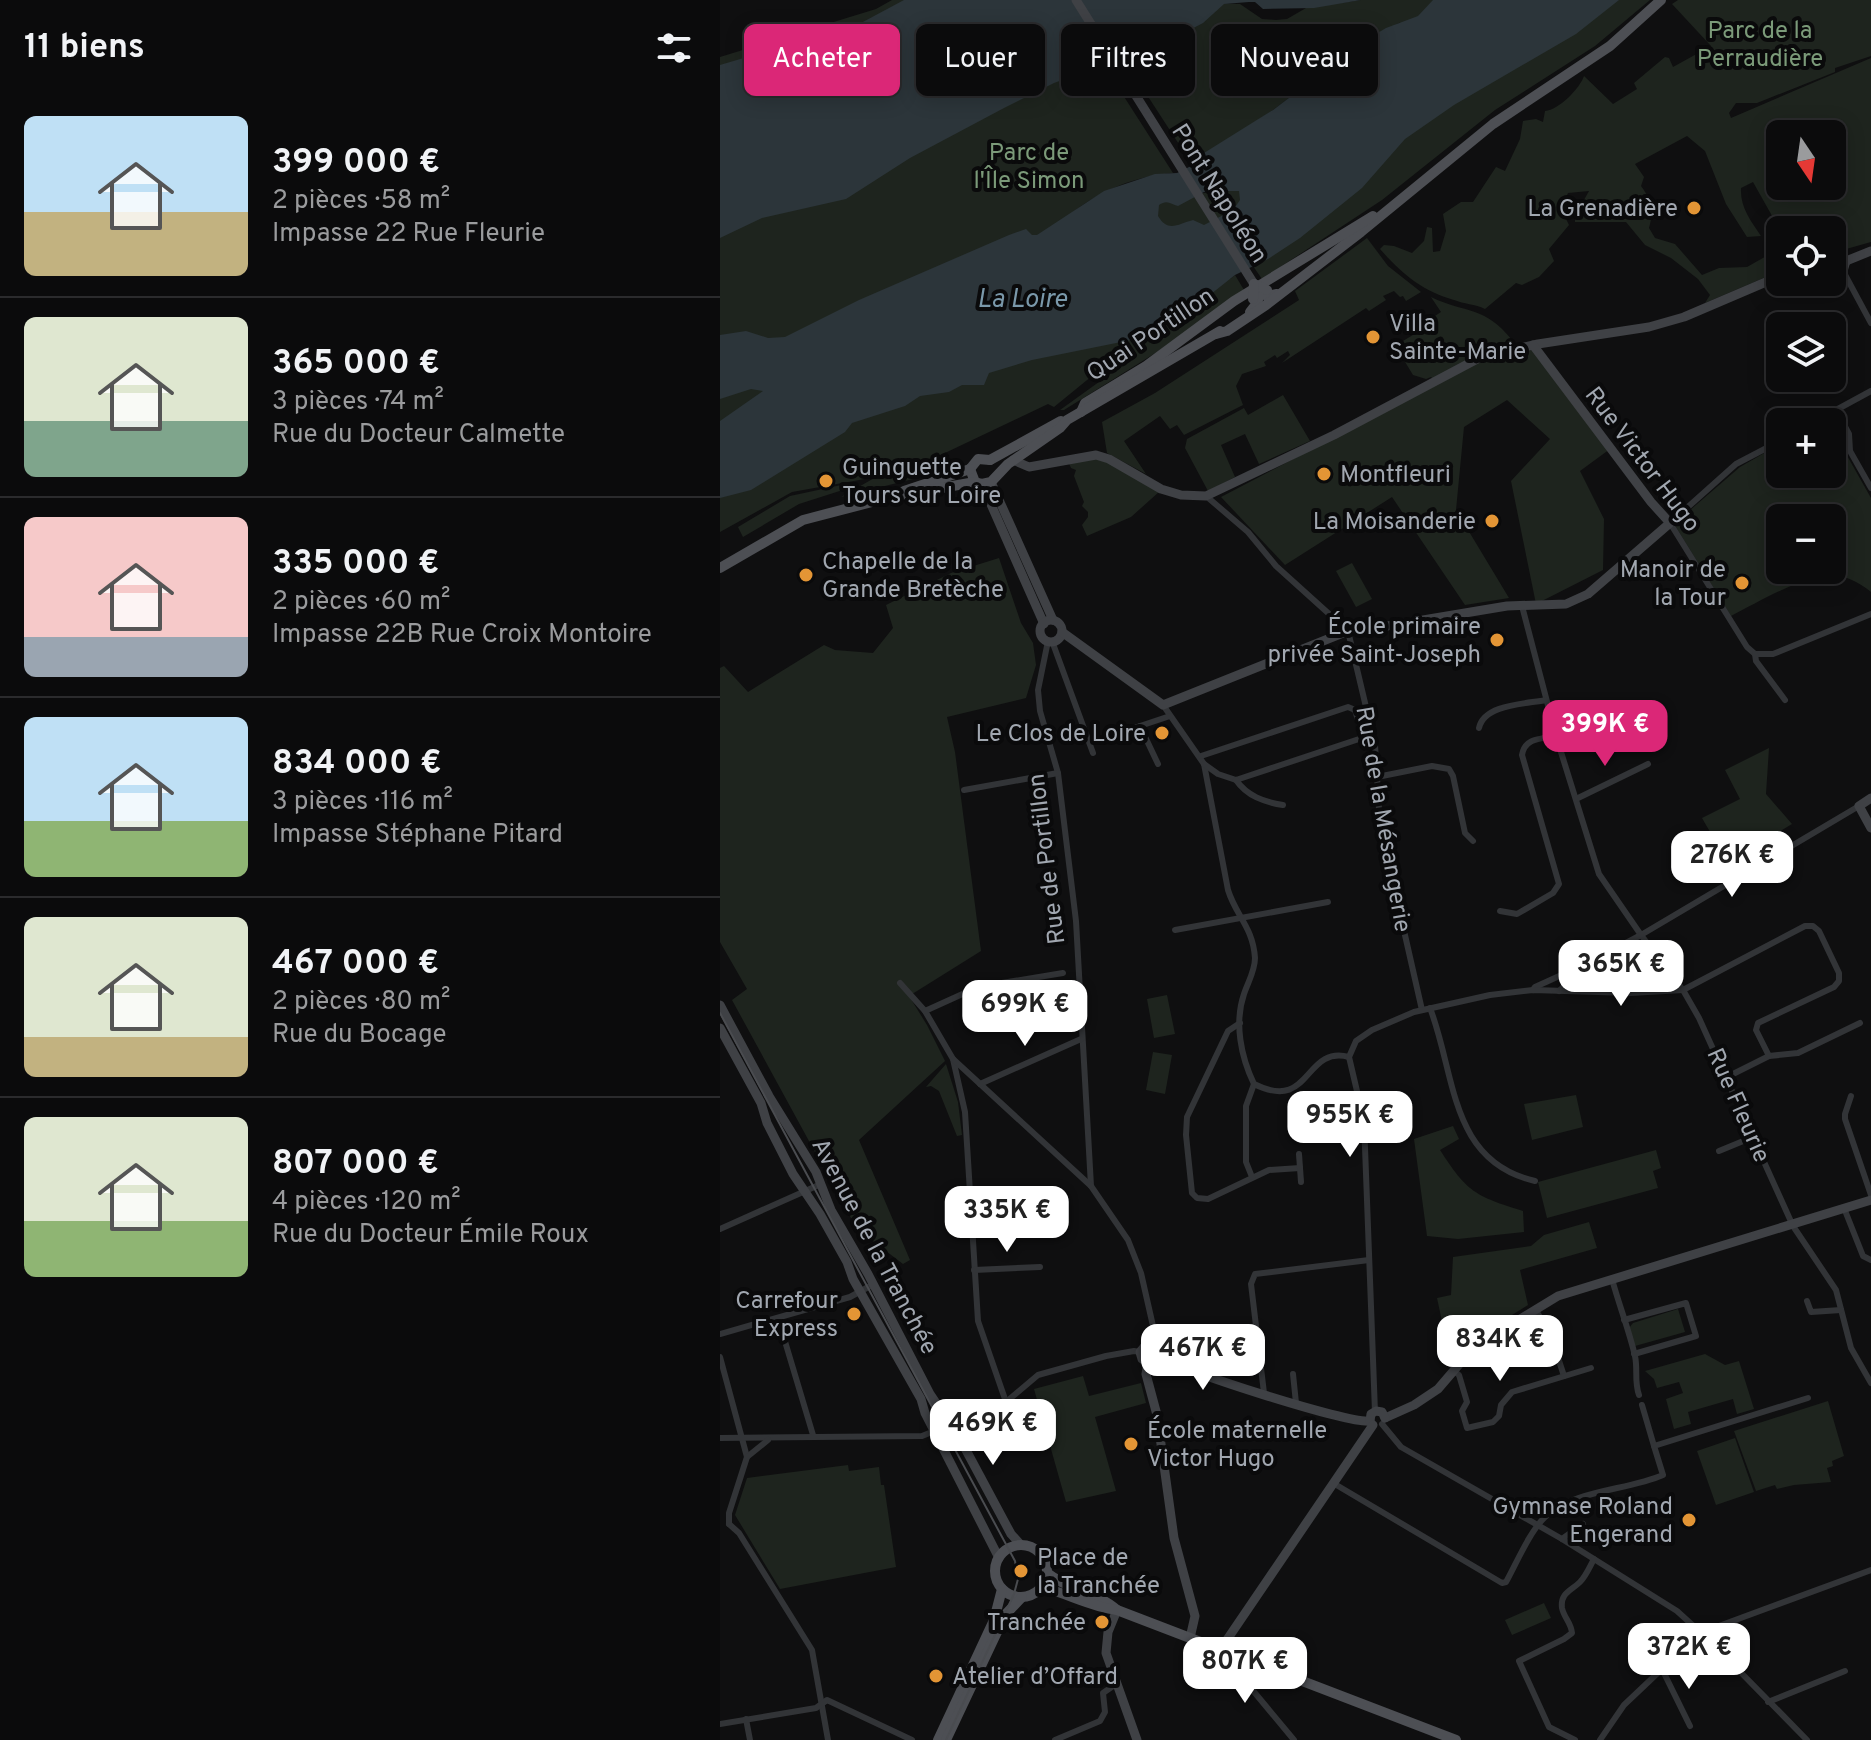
<!DOCTYPE html>
<html lang="fr">
<head>
<meta charset="utf-8">
<style>
  :root { --surface:#0b0b0c; --page:#19191a; --text:#f1f3f6; --muted:#9a9b9d; --line:#2b2b2d; --accent:#db2777 }
  body { margin:0; font-family:Overpass,sans-serif; background:var(--page); color:var(--text); height:100vh; display:flex; flex-direction:column; font-size:30px; white-space:nowrap }
  * { box-sizing:border-box; margin:0 }
  p { font-size:26px; color:var(--muted) }
  .icon { flex:none; width:44px; height:44px; fill:none; stroke:currentColor; stroke-width:2; stroke-linecap:round; stroke-linejoin:round }
  .map { position:relative; flex:1; overflow:hidden }
  .panel { display:flex; flex-direction:column; background:var(--surface); width:720px }
  .panel>* { flex:none }
  .guide { position:absolute; left:24px; top:24px; width:760px; height:72px; display:flex; gap:16px }
  .needle { width:52px; rotate:167deg }
  .tools { position:absolute; left:1046px; top:120px; display:grid; gap:16px }
  .tools a { display:grid; place-items:center; width:80px; height:80px; border-radius:12px; background:var(--surface); box-shadow:0 4px 20px #0003,0 0 0 2px var(--line); font-size:40px }
  .price { position:absolute; translate:-50% -68px; padding:0 18px; border-radius:16px; background:#fff; color:#222; font-size:26px; line-height:52px; filter:drop-shadow(0 2px 4px #0008) }
  .price::after { content:''; position:absolute; left:50%; top:48px; width:24px; height:18px; margin-left:-12px; background:inherit; clip-path:polygon(0 0,100% 0,50% 100%) }
  .price.current { background:var(--accent); color:#fff }
  ul { padding:0; list-style:none }
  li { display:flex; align-items:center; gap:24px; height:200px; padding:0 24px }
  li+li { border-top:2px solid var(--line) }
  li span { display:grid; place-items:center; flex:none; width:224px; height:160px; border-radius:12px; color:#555 }
  li>.icon { margin-inline-start:auto }
  span .icon { width:96px; height:96px; fill:#fffc; stroke-width:1 }
  li b { font-size:34px }
  h2 { display:flex; justify-content:space-between; align-items:center; height:96px; padding:0 24px; font-size:34px }
  .pill { padding:0 28px; border-radius:12px; background:var(--surface); box-shadow:0 4px 20px #0003,0 0 0 2px var(--line); font-size:28px; line-height:72px }
  .pill.current { background:var(--accent); color:#fff }
  main { display:flex; flex:1; min-height:0 }
  .map>svg:first-child { display:block }
  .green { fill:#1e241e; fill-rule:evenodd }
  .water { fill:#2c353a; fill-rule:evenodd }
  .lines { fill:none; stroke-linecap:round; stroke-linejoin:round }
  .street { stroke:#323437; stroke-width:6 }
  .secondary { stroke:#3f4145; stroke-width:9 }
  .primary { stroke:#4d4f54; stroke-width:10 }
  .tram { stroke:#4a4c50; stroke-width:2 }
  .primary-bridge { stroke:#4d4f54; stroke-width:10 }
  .poi-dot { fill:#e39535; stroke:#0a0a0b; stroke-width:3 }
  .labels { text-anchor:middle; stroke-width:8; stroke-linejoin:round; paint-order:stroke }
  .park-label { font-size:24px; fill:#7b9a79; stroke:#0a0a0b }
  .street-label { font-size:24px; fill:#a1a7b0; stroke:#0a0a0b }
  .poi-label { font-size:24px; fill:#a1a7b0; stroke:#0a0a0b; text-anchor:end }
  .water-label { font-size:26px; font-style:italic; fill:#7a98aa; stroke:#0a0a0b }
</style>
</head>
<body>
<main>
<section class="panel">
<h2>11 biens<svg class="icon" aria-label="filters" viewBox="0 0 24 24"><path d="M4 7h16M4 17h16"/><circle cx="9" cy="7" r="2"/><circle cx="15" cy="17" r="2"/></svg></h2>
<ul>
<li><span style="background:linear-gradient(#bfe0f5 60%,#c2b280 0)"><svg class="icon" aria-label="home" viewBox="0 0 24 24"><path d="M3 11l9-7 9 7M6 9v11h12V9"/></svg></span><div><b>399 000 €</b><p>2 pièces · 58 m²</p><p>Impasse 22 Rue Fleurie</p></div></li>
<li><span style="background:linear-gradient(#dfe7d0 65%,#7fa58c 0)"><svg class="icon" aria-label="home" viewBox="0 0 24 24"><path d="M3 11l9-7 9 7M6 9v11h12V9"/></svg></span><div><b>365 000 €</b><p>3 pièces · 74 m²</p><p>Rue du Docteur Calmette</p></div></li>
<li><span style="background:linear-gradient(#f6c9c9 75%,#9aa5b1 0)"><svg class="icon" aria-label="home" viewBox="0 0 24 24"><path d="M3 11l9-7 9 7M6 9v11h12V9"/></svg></span><div><b>335 000 €</b><p>2 pièces · 60 m²</p><p>Impasse 22B Rue Croix Montoire</p></div></li>
<li><span style="background:linear-gradient(#bfe0f5 65%,#8fb573 0)"><svg class="icon" aria-label="home" viewBox="0 0 24 24"><path d="M3 11l9-7 9 7M6 9v11h12V9"/></svg></span><div><b>834 000 €</b><p>3 pièces · 116 m²</p><p>Impasse Stéphane Pitard</p></div></li>
<li><span style="background:linear-gradient(#dfe7d0 75%,#c2b280 0)"><svg class="icon" aria-label="home" viewBox="0 0 24 24"><path d="M3 11l9-7 9 7M6 9v11h12V9"/></svg></span><div><b>467 000 €</b><p>2 pièces · 80 m²</p><p>Rue du Bocage</p></div></li>
<li><span style="background:linear-gradient(#dfe7d0 65%,#8fb573 0)"><svg class="icon" aria-label="home" viewBox="0 0 24 24"><path d="M3 11l9-7 9 7M6 9v11h12V9"/></svg></span><div><b>807 000 €</b><p>4 pièces · 120 m²</p><p>Rue du Docteur Émile Roux</p></div></li>
</ul>
</section>
<div class="map">
<svg width="1151" height="1740" viewBox="0 0 1151 1740">
  <rect width="100%" height="100%" fill="#0f0f10"/>
  <g class="green">
    <path d="M172,0H342L453,173C416,176 381,190 352,213L490,192L403,58L409,55L371,0L520,4L542,19L556,20L567,19L586,8L641,0H930L875,46L775,110L662,200L542,279L533,266L541,263L479,224L510,279L515,275L524,290L437,352L344,410H340L390,374L392,369L383,367L334,407L328,404L206,462L205,476L121,497L156,477L72,492L0,532V57L156,9ZM681,22L544,120L475,162L553,110L641,43Z"/>
    <path d="M958,0H1151V56L1115,68V72L1037,103H1016L1009,113L1011,118L1151,58V242L1112,253V230H1060L1033,182L1021,188C1020,207 1030,220 1041,236L1027,237L1006,204L985,151L967,136L915,164L924,177L921,186C932,201 934,210 929,228L935,238L955,244L982,275L999,268L1027,267L1050,254L1060,241V271L985,303L990,295L978,279L951,258L925,245L906,222H855V216L869,191L848,193C842,205 843,214 849,225L829,249L834,261L819,277L802,285L796,283L765,309C755,304 744,304 734,300C702,291 681,273 660,249L664,245L674,246L692,253L704,241L707,227L712,228L713,252L720,251L726,231L723,214L741,202H753L776,167L785,171L800,139L803,121L816,119L823,122L825,111C839,110 860,88 864,76L893,104L917,89L914,83L945,57L949,58L953,67L991,46L952,4ZM1060,134H1112V186H1060Z"/>
    <path d="M647,238L668,266L701,292L686,301L683,296L680,297L674,291L663,296L666,300L649,311L646,308L562,363L570,355L568,351L557,358L555,355L544,362L546,366L522,374L516,386L523,405L464,435L457,425L450,429L440,416L404,441L426,474L387,453L382,422L435,393L579,300L575,291Z"/>
    <path d="M711,297C746,314 764,305 792,340L791,344L759,354L713,379L711,377L706,379L693,375L676,347L685,345L683,341L711,324L709,320L721,312Z"/>
    <path d="M813,350L890,449L860,471L884,519L883,570L816,604L791,481L830,439L787,400L744,427L736,510L789,598L745,605L672,497L565,565L501,497L762,360Z"/>
    <path d="M563,395L590,441L539,464L525,434L501,445L515,477L488,491L465,448L467,439L524,408L528,415Z"/>
    <path d="M1112,429L1151,498V592C1141,583 1119,572 1105,575C1076,580 1038,602 1011,616L954,524L1020,467L1060,444V474H1112ZM1060,518H1112V570H1060Z"/>
    <path d="M390,457L440,491L411,517L367,536L362,525L368,517V512L362,506L364,502L354,476L356,470L351,468L348,461Z"/>
    <path d="M126,484L129,488L79,504L23,537L18,527L70,496Z"/>
    <path d="M279,558L301,623L313,643L316,665L306,698L227,717L235,752L261,951L189,996L207,1025L225,1061L139,1140L190,1260L183,1264L137,1229L12,1000L27,989L0,942V668L4,666L28,692L104,645L115,650L153,653L173,628L166,605L231,573Z"/>
    <path d="M632,563L652,599L636,607L616,571Z"/>
    <path d="M1049,748L1046,794L1072,824L1008,863L982,818L1020,799L1005,770Z"/>
    <path d="M447,995L455,1034L434,1038L427,999Z"/>
    <path d="M433,1052L452,1055L445,1094L426,1090Z"/>
    <path d="M226,1064L238,1102L242,1135L237,1136L219,1091L211,1086L206,1087Z"/>
    <path d="M856,1095L863,1127L812,1140L804,1104Z"/>
    <path d="M733,1126L739,1139L720,1150C747,1192 755,1196 803,1211L804,1232L738,1239L707,1236L694,1139Z"/>
    <path d="M936,1150L941,1168L933,1171L938,1188L827,1218L818,1182Z"/>
    <path d="M869,1222L877,1248L800,1270L808,1305L768,1330L764,1316L723,1326L717,1298L731,1295L733,1257L811,1246L824,1235Z"/>
    <path d="M958,1309L965,1332L915,1346L909,1328L913,1323Z"/>
    <path d="M985,1354L1005,1365L1019,1361L1034,1409L1017,1414L1013,1399L968,1412L971,1424L954,1429L946,1399L963,1393L959,1382L937,1388L934,1379L925,1371Z"/>
    <path d="M363,1376L369,1396L421,1383L426,1403L375,1417L396,1491L346,1502L314,1389Z"/>
    <path d="M1108,1401L1124,1456L1112,1461L1113,1466L1107,1468L1111,1482L1074,1485L1057,1489L1055,1485L1036,1491L1014,1431Z"/>
    <path d="M1015,1438L1034,1492L996,1505L977,1451Z"/>
    <path d="M128,1465L129,1471L159,1467L161,1485H164L176,1567L60,1589L15,1515L27,1478Z"/>
    <path d="M824,1603L831,1618L792,1635L785,1620Z"/>
  </g>
  <g class="water">
    <path d="M184,0H641L594,8L543,9L535,2H529L504,4L483,23L462,34L455,47L394,60L389,52L398,48L401,38L395,29H383L365,46V55L372,64L370,70L334,83L284,108L190,158L126,199L42,218L0,238V65L141,23Z"/>
    <path d="M713,0H899L856,34L734,105L685,139L642,188L580,238L548,259L515,275L467,313L434,332L411,340L312,360L269,373L264,385H242L229,392L200,396L185,406L132,423L125,432L31,490L0,498V421L43,391L31,389L0,399V335L26,331L48,338L65,337L139,300L289,235L306,229L312,235H317L384,191L435,174L457,173L471,166L476,158L553,110L641,43L666,28L698,16ZM495,191H519L520,200L513,210L484,225L473,220C458,224 448,233 438,216L439,205C447,199 451,204 458,206L484,192Z"/>
  </g>
  <g class="lines">
    <g class="street">
      <path d="M1123,271L1151,323"/>
      <path d="M1116,410L1129,434L1130,451L1151,488"/>
      <path d="M1094,422L1151,391"/>
      <path d="M1060,441L1016,464L950,523L1027,647L1035,654H1053L1151,614"/>
      <path d="M486,496L528,532L556,566L628,631L655,745L660,825L702,1010"/>
      <path d="M802,606L836,736L879,874L921,935L963,990L979,1018L1073,1226L1116,1290L1131,1348L1151,1383"/>
      <path d="M328,641L318,690L320,711L338,773L356,921L371,1186L408,1240L421,1273L433,1326L423,1346"/>
      <path d="M332,641L373,753"/>
      <path d="M1035,654L1036,661L1065,700"/>
      <path d="M443,705L484,764L508,890C516,916 533,927 535,958C535,971 528,982 524,994C514,1023 521,1057 534,1084C592,1113 583,1045 629,1057"/>
      <path d="M420,726L438,764"/>
      <path d="M759,728C764,704 806,704 826,700"/>
      <path d="M393,735L450,716"/>
      <path d="M481,756L628,707L635,710L642,734L639,739L516,780L498,774L484,764"/>
      <path d="M657,777L712,766L729,769L733,776L745,833L753,841"/>
      <path d="M516,780C527,796 544,802 563,805"/>
      <path d="M244,790L338,773"/>
      <path d="M856,799L928,764"/>
      <path d="M780,911L797,914L833,893L839,884L802,755C805,737 822,739 836,736"/>
      <path d="M455,930L608,902"/>
      <path d="M180,983L205,1011L233,1059L245,1112L258,1321L286,1402"/>
      <path d="M813,990L815,987L868,963L921,935L1139,806"/>
      <path d="M839,991L863,969"/>
      <path d="M710,1008C736,1075 729,1161 815,1181"/>
      <path d="M205,1011L258,987L343,973"/>
      <path d="M520,1023L508,1031L467,1117L466,1135L472,1193L477,1198L488,1199L549,1170L580,1168"/>
      <path d="M233,1059L371,1186"/>
      <path d="M1007,1077L1049,1056L1078,1053L1140,1023"/>
      <path d="M260,1084L361,1039"/>
      <path d="M1131,1096L1125,1114V1119L1151,1195"/>
      <path d="M999,1151L1033,1137"/>
      <path d="M579,1154L581,1182"/>
      <path d="M532,1177L526,1162V1106L534,1084"/>
      <path d="M1124,1208L1143,1256L1151,1260"/>
      <path d="M0,1229L101,1184"/>
      <path d="M254,1270L320,1267"/>
      <path d="M892,1279C899,1305 909,1330 915,1356C918,1370 914,1381 919,1395"/>
      <path d="M1087,1301L1091,1312L1121,1310"/>
      <path d="M815,1309L830,1333L844,1376"/>
      <path d="M58,1318L93,1435"/>
      <path d="M904,1320L966,1303L976,1336L914,1354"/>
      <path d="M0,1334L130,1297L152,1285"/>
      <path d="M0,1357L27,1457"/>
      <path d="M734,1371L739,1375L747,1402L742,1411L747,1428L773,1422L779,1416L781,1405L792,1392L871,1368"/>
      <path d="M573,1374L576,1403"/>
      <path d="M544,1393L531,1284L535,1274L649,1260"/>
      <path d="M922,1405L934,1446"/>
      <path d="M655,1412L644,1121L629,1057L636,1041L652,1030L694,1012L770,995L813,990L910,993L963,990L1085,926H1093L1099,931L1119,973V981L1114,987L1038,1023L1036,1030L1049,1056"/>
      <path d="M662,1424L681,1447L842,1539L957,1611L990,1641L1087,1740"/>
      <path d="M0,1438L202,1436L286,1402L318,1375L386,1356L414,1351L420,1352"/>
      <path d="M613,1483L782,1583L786,1582C796,1564 810,1531 825,1517C856,1489 906,1491 943,1475L934,1446L1088,1398"/>
      <path d="M9,1524L19,1533L92,1650L108,1740"/>
      <path d="M9,1524V1513L27,1457L48,1440"/>
      <path d="M842,1539L863,1524"/>
      <path d="M510,1653L515,1669L574,1740"/>
      <path d="M942,1669L970,1726"/>
      <path d="M1048,1702L1125,1671"/>
      <path d="M26,1719L30,1740"/>
      <path d="M0,1724L96,1708L107,1700L192,1740"/>
      <path d="M335,1740L380,1721L385,1712L383,1693L396,1684"/>
      <path d="M855,1740L829,1727L799,1661L844,1639L852,1633C851,1622 844,1618 842,1608C840,1593 851,1591 860,1582C866,1576 870,1566 874,1559"/>
      <path d="M880,1740L904,1705L980,1633L1151,1570"/>
    </g>
    <g class="secondary">
      <path d="M356,0L534,284"/>
      <path d="M1112,257L1121,255L1126,261"/>
      <path d="M1126,261L1151,251"/>
      <path d="M1112,270L1123,271L1126,261"/>
      <path d="M293,460L309,467L376,455L389,459L441,489L461,495L486,496L614,435L761,357L818,344L929,327L964,317L1060,276"/>
      <path d="M271,482L333,620"/>
      <path d="M262,484L324,624"/>
      <circle cx="331" cy="631" r="11"/>
      <path d="M342,632L443,705L633,629L655,628L787,606L846,604L868,594L950,523L931,502L813,345"/>
      <path d="M1151,798L1139,806L1151,828"/>
      <path d="M0,1005L49,1096L96,1172L111,1210L148,1274L210,1394L239,1437L291,1534L301,1545"/>
      <path d="M0,1028L41,1103L47,1123L73,1174L100,1214L127,1262L133,1279L201,1399L205,1413L279,1558"/>
      <path d="M437,1356C460,1370 628,1424 650,1421"/>
      <path d="M428,1362L426,1374L437,1415L454,1538L475,1616L470,1638"/>
      <path d="M428,1362L422,1359L420,1352L426,1345L436,1348L437,1356"/>
      <path d="M665,1418L694,1405L718,1389L754,1347L838,1296L1151,1200"/>
      <path d="M650,1421L651,1414L656,1411L662,1412L665,1418"/>
      <path d="M397,1610L388,1632L386,1653L417,1740"/>
      <path d="M500,1650L653,1425"/>
    </g>
    <g class="primary">
      <path d="M530,312L537,303L540,293L547,296L557,294"/>
      <path d="M496,334L507,331L546,305L641,232L773,124L890,46L941,0"/>
      <path d="M361,412L365,403L426,366L514,301L653,216"/>
      <path d="M270,460L341,421"/>
      <path d="M250,469L255,482L262,484L271,482L288,464L340,428L347,420L500,331"/>
      <path d="M250,469L258,459L270,460"/>
      <path d="M184,491L250,469"/>
      <path d="M0,568L83,520L171,497L255,482"/>
      <circle cx="301" cy="1571" r="26"/>
      <path d="M327,1573C348,1590 377,1592 397,1610"/>
      <path d="M321,1587C347,1593 371,1607 397,1610L736,1740"/>
      <path d="M218,1740L274,1620L282,1589"/>
      <path d="M226,1740L285,1615L302,1597"/>
    </g>
    <path class="tram" d="M0,1013L295,1561L298,1579L294,1594L226,1740"/>
    <g class="primary-bridge">
      <path d="M534,284L547,290"/>
      <path d="M533,299L534,284"/>
    </g>
  </g>
  <g class="poi-dot">
    <circle cx="974" cy="208" r="8"/>
    <circle cx="653" cy="337" r="8"/>
    <circle cx="604" cy="474" r="8"/>
    <circle cx="106" cy="481" r="8"/>
    <circle cx="772" cy="521" r="8"/>
    <circle cx="86" cy="575" r="8"/>
    <circle cx="1022" cy="583" r="8"/>
    <circle cx="777" cy="640" r="8"/>
    <circle cx="442" cy="733" r="8"/>
    <circle cx="134" cy="1314" r="8"/>
    <circle cx="411" cy="1444" r="8"/>
    <circle cx="969" cy="1520" r="8"/>
    <circle cx="301" cy="1571" r="8"/>
    <circle cx="382" cy="1622" r="8"/>
    <circle cx="216" cy="1676" r="8"/>
  </g>
  <g class="labels">
    <g class="park-label">
      <text x="1040" y="38">Parc de la<tspan x="1040" dy="28">Perraudière</tspan></text>
      <text x="309" y="160">Parc de<tspan x="309" dy="28">l'Île Simon</tspan></text>
    </g>
    <g class="street-label">
      <text transform="translate(500 193) rotate(58)" y="8">Pont Napoléon</text>
      <text transform="translate(430 334) rotate(-34)" y="8">Quai Portillon</text>
      <text transform="translate(923 459) rotate(53)" y="8">Rue Victor Hugo</text>
      <text transform="translate(664 819) rotate(80)" y="8">Rue de la Mésangerie</text>
      <text transform="translate(326 859) rotate(-97)" y="8">Rue de Portillon</text>
      <text transform="translate(1019 1105) rotate(66)" y="8">Rue Fleurie</text>
      <text transform="translate(155 1246) rotate(62)" y="8">Avenue de la Tranchée</text>
    </g>
    <g class="poi-label">
      <text x="958" y="216">La Grenadière</text>
      <text x="669" y="331" text-anchor="start">Villa<tspan x="669" dy="28">Sainte-Marie</tspan></text>
      <text x="122" y="475" text-anchor="start">Guinguette<tspan x="122" dy="28">Tours sur Loire</tspan></text>
      <text x="620" y="482" text-anchor="start">Montfleuri</text>
      <text x="756" y="529">La Moisanderie</text>
      <text x="102" y="569" text-anchor="start">Chapelle de la<tspan x="102" dy="28">Grande Bretèche</tspan></text>
      <text x="1006" y="577">Manoir de<tspan x="1006" dy="28">la Tour</tspan></text>
      <text x="761" y="634">École primaire<tspan x="761" dy="28">privée Saint-Joseph</tspan></text>
      <text x="426" y="741">Le Clos de Loire</text>
      <text x="118" y="1308">Carrefour<tspan x="118" dy="28">Express</tspan></text>
      <text x="427" y="1438" text-anchor="start">École maternelle<tspan x="427" dy="28">Victor Hugo</tspan></text>
      <text x="953" y="1514">Gymnase Roland<tspan x="953" dy="28">Engerand</tspan></text>
      <text x="317" y="1565" text-anchor="start">Place de<tspan x="317" dy="28">la Tranchée</tspan></text>
      <text x="366" y="1630">Tranchée</text>
      <text x="232" y="1684" text-anchor="start">Atelier d’Offard</text>
    </g>
    <g class="water-label">
      <text x="302" y="307">La Loire</text>
    </g>
  </g>
</svg>
<div class="tools">
<a><svg class="needle" viewBox="-14 -14 28 28"><path d="M0-13l5 13h-10z" fill="#e53935"/><path d="M0 13l5-13h-10z" fill="#9a9b9d"/></svg></a>
<a><svg class="icon" aria-label="locate" viewBox="0 0 24 24"><circle cx="12" cy="12" r="6"/><path d="M12 2v4M12 18v4M2 12h4M18 12h4"/></svg></a>
<a><svg class="icon" aria-label="layers" viewBox="0 0 24 24"><path d="M12 4l9 5-9 5-9-5zM3 14l9 5 9-5"/></svg></a>
<a>+</a>
<a>−</a>
</div>
<b class="price current" style="left:885px;top:768px">399K €</b>
<b class="price" style="left:1012px;top:899px">276K €</b>
<b class="price" style="left:901px;top:1008px">365K €</b>
<b class="price" style="left:305px;top:1048px">699K €</b>
<b class="price" style="left:630px;top:1159px">955K €</b>
<b class="price" style="left:287px;top:1254px">335K €</b>
<b class="price" style="left:780px;top:1383px">834K €</b>
<b class="price" style="left:483px;top:1392px">467K €</b>
<b class="price" style="left:273px;top:1467px">469K €</b>
<b class="price" style="left:969px;top:1691px">372K €</b>
<b class="price" style="left:525px;top:1705px">807K €</b>
<div class="guide">
<a class="pill current">Acheter</a>
<a class="pill">Louer</a>
<a class="pill">Filtres</a>
<a class="pill">Nouveau</a>
</div>
</div>
</main>
</body>
</html>
